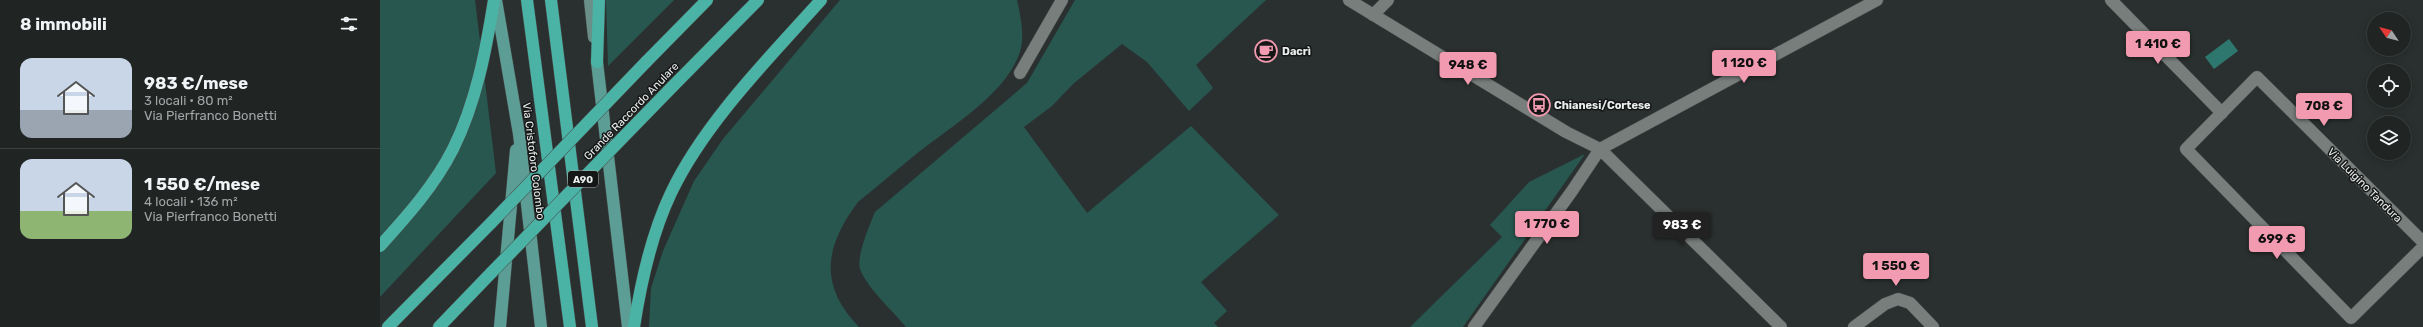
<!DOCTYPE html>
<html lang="it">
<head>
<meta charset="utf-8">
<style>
  :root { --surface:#202423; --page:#282c2b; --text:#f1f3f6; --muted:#a2a4a6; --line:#3d4141; --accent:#f29ab0 }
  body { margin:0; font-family:Rubik,sans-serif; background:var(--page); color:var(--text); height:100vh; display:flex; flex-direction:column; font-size:15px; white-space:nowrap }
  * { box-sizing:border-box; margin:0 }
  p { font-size:13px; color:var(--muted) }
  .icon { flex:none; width:22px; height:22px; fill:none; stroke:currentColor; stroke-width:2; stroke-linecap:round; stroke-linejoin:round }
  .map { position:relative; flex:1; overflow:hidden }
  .details { display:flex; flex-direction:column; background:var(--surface); width:380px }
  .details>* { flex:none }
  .needle { width:26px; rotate:305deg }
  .tools { position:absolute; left:1987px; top:12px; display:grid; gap:8px }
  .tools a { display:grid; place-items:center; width:44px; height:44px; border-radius:50%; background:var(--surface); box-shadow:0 2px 10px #0003,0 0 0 1px var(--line); font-size:20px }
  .price { position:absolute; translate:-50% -34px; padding:0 9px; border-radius:4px; background:var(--accent); color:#111; font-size:13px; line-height:26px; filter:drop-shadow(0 1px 2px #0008) }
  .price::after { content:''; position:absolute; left:50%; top:24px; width:12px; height:9px; margin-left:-6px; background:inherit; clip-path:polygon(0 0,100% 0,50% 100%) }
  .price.current { background:#222; color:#fff }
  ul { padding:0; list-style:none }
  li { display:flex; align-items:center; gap:12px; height:100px; padding:0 20px }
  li+li { border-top:1px solid var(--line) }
  li span { display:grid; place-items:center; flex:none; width:112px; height:80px; border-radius:12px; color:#555 }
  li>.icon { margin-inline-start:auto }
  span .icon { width:48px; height:48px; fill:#fffc; stroke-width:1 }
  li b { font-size:17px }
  h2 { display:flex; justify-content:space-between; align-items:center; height:48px; padding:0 20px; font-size:17px }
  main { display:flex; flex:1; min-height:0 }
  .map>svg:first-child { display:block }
  .green { fill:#285750 }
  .water { fill:#2d776e }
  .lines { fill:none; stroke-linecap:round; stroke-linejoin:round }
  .street-casing { stroke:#474b4a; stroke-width:13 }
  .secondary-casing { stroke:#474b4a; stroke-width:13 }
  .primary-casing { stroke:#474b4a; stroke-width:13 }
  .highway-casing { stroke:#474b4a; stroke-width:13 }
  .street { stroke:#777e7c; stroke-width:12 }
  .secondary { stroke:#6a8e88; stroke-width:12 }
  .primary { stroke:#5c9e95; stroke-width:12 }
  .highway { stroke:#4ab3a5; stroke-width:12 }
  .highway-bridge-casing { stroke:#474b4a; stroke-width:13; stroke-linecap:butt }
  .highway-bridge { stroke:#4ab3a5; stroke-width:12 }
  .labels { text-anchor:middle; stroke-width:3; stroke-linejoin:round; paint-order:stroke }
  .shield { fill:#151717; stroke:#aaaead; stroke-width:1 }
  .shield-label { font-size:10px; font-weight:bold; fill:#eaeeed }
  .poi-label { font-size:11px; font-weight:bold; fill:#eaeeed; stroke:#151717; text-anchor:start }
  .street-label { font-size:11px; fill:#eaeeed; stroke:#151717 }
</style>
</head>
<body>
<main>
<section class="details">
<h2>8 immobili<svg class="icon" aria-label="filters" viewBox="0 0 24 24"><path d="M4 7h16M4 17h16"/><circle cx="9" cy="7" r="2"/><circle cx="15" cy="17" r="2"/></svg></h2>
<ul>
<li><span style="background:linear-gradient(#c9d6e8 65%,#9aa5b1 0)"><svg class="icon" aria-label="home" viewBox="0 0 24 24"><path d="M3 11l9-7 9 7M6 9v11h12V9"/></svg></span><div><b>983 €/mese</b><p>3 locali · 80 m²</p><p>Via Pierfranco Bonetti</p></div></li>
<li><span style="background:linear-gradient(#c9d6e8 65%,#8fb573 0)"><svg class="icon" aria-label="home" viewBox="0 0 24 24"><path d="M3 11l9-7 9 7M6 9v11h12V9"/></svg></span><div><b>1 550 €/mese</b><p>4 locali · 136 m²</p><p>Via Pierfranco Bonetti</p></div></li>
</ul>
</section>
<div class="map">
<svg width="2043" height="327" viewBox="0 0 2043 327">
  <rect width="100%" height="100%" fill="#2a302f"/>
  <g class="green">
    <path d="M0,0H95L116,173L0,297Z"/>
    <path d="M226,0H294L228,66Z"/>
    <path d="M460,0H637C641,18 646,40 638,57C622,96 572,126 540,151C519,168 499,185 478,202C445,246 438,285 479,327H269L271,288L283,251L314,181L343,139Z"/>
    <path d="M695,0H886L816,65L833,88L809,111L767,62L742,44L693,84L672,106L644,127L707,213L811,126L899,215L821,282L847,311L834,323L838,327H526C513,311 487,288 480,269C476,257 490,224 495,212L647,83Z"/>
    <path d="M1205,154L1083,327H1030L1122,237L1110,225L1149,182Z"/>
  </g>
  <path class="water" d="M1849,39L1858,51L1834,69L1825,57Z"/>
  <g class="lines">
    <g class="street-casing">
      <g id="street">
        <path d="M969,0L1186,132L1220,149L1401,327"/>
        <path d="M1731,0L1842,113"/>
        <path d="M993,15L1008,0"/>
        <path d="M640,73L682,0"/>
        <path d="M2043,242L1877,77L1806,149L1971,318L2043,247"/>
        <path d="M1094,327L1192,191L1220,149L1497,0"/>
        <path d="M1474,327L1505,304L1518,299L1530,303L1553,327"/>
      </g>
    </g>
    <g class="secondary-casing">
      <path id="secondary" d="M210,0L214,37"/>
    </g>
    <g class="primary-casing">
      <g id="primary">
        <path d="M116,0L139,134L161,327"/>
        <path d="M217,62L248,327"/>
        <path d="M120,327L136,150"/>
      </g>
    </g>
    <g class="highway-casing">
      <g id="highway">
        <path d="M147,0L190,327"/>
        <path d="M171,0L212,327"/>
        <path d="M217,62L219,0"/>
        <path d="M266,62L327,0"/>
        <path d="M293,86L378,0"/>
        <path d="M0,246C27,216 55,185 73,149C96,103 106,50 114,0"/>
        <path d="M8,327L111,223"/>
        <path d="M59,327L112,272"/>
        <path d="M254,327C261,281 271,235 291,193C324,123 390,57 441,0"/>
      </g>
    </g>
    <use href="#street" class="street"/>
    <use href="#secondary" class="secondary"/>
    <use href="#primary" class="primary"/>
    <use href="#highway" class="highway"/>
    <g class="highway-bridge-casing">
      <g id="highway-bridge">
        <path d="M111,223L266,62"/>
        <path d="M112,272L293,86"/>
      </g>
    </g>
    <use href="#highway-bridge" class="highway-bridge"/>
  </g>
  <defs>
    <g id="cafe-ring" transform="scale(1.15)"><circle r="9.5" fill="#151717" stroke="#f29ab0" stroke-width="1.5"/><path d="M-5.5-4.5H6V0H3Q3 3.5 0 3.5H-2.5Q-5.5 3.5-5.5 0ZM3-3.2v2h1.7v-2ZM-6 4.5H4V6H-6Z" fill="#f29ab0"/></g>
    <g id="bus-ring" transform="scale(1.15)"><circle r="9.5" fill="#151717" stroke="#f29ab0" stroke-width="1.5"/><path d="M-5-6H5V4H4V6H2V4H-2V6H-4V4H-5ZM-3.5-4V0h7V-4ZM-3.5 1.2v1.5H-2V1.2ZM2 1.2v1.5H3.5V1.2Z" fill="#f29ab0"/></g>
  </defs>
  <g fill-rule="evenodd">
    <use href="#cafe-ring" x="886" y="51"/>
    <use href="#bus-ring" x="1159" y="105"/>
  </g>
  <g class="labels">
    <rect class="shield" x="188" y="171" width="30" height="16" rx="3"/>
    <g class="shield-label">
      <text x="203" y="183">A90</text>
    </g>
    <g class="poi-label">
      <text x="902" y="55">Dacrì</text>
      <text x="1174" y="109">Chianesi/Cortese</text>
    </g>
    <g class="street-label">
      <text transform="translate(251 111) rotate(-46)" y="4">Grande Raccordo Anulare</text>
      <text transform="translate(154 161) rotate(83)" y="4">Via Cristoforo Colombo</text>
      <text transform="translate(1985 185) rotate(45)" y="4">Via Luigino Tandura</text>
    </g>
  </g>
</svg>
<div class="tools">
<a><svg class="needle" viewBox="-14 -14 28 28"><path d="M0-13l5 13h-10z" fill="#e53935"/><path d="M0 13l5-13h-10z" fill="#a2a4a6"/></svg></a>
<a><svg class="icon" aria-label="locate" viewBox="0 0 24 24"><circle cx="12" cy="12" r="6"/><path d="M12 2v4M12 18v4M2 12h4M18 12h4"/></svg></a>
<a><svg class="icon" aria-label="layers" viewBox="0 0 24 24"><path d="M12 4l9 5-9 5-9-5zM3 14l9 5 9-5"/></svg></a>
</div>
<b class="price" style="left:1778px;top:65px">1 410 €</b>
<b class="price" style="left:1364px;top:84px">1 120 €</b>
<b class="price" style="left:1088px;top:86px">948 €</b>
<b class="price" style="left:1944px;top:127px">708 €</b>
<b class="price" style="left:1167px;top:245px">1 770 €</b>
<b class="price current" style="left:1302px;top:246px">983 €</b>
<b class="price" style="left:1897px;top:260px">699 €</b>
<b class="price" style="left:1516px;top:287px">1 550 €</b>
</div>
</main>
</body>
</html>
